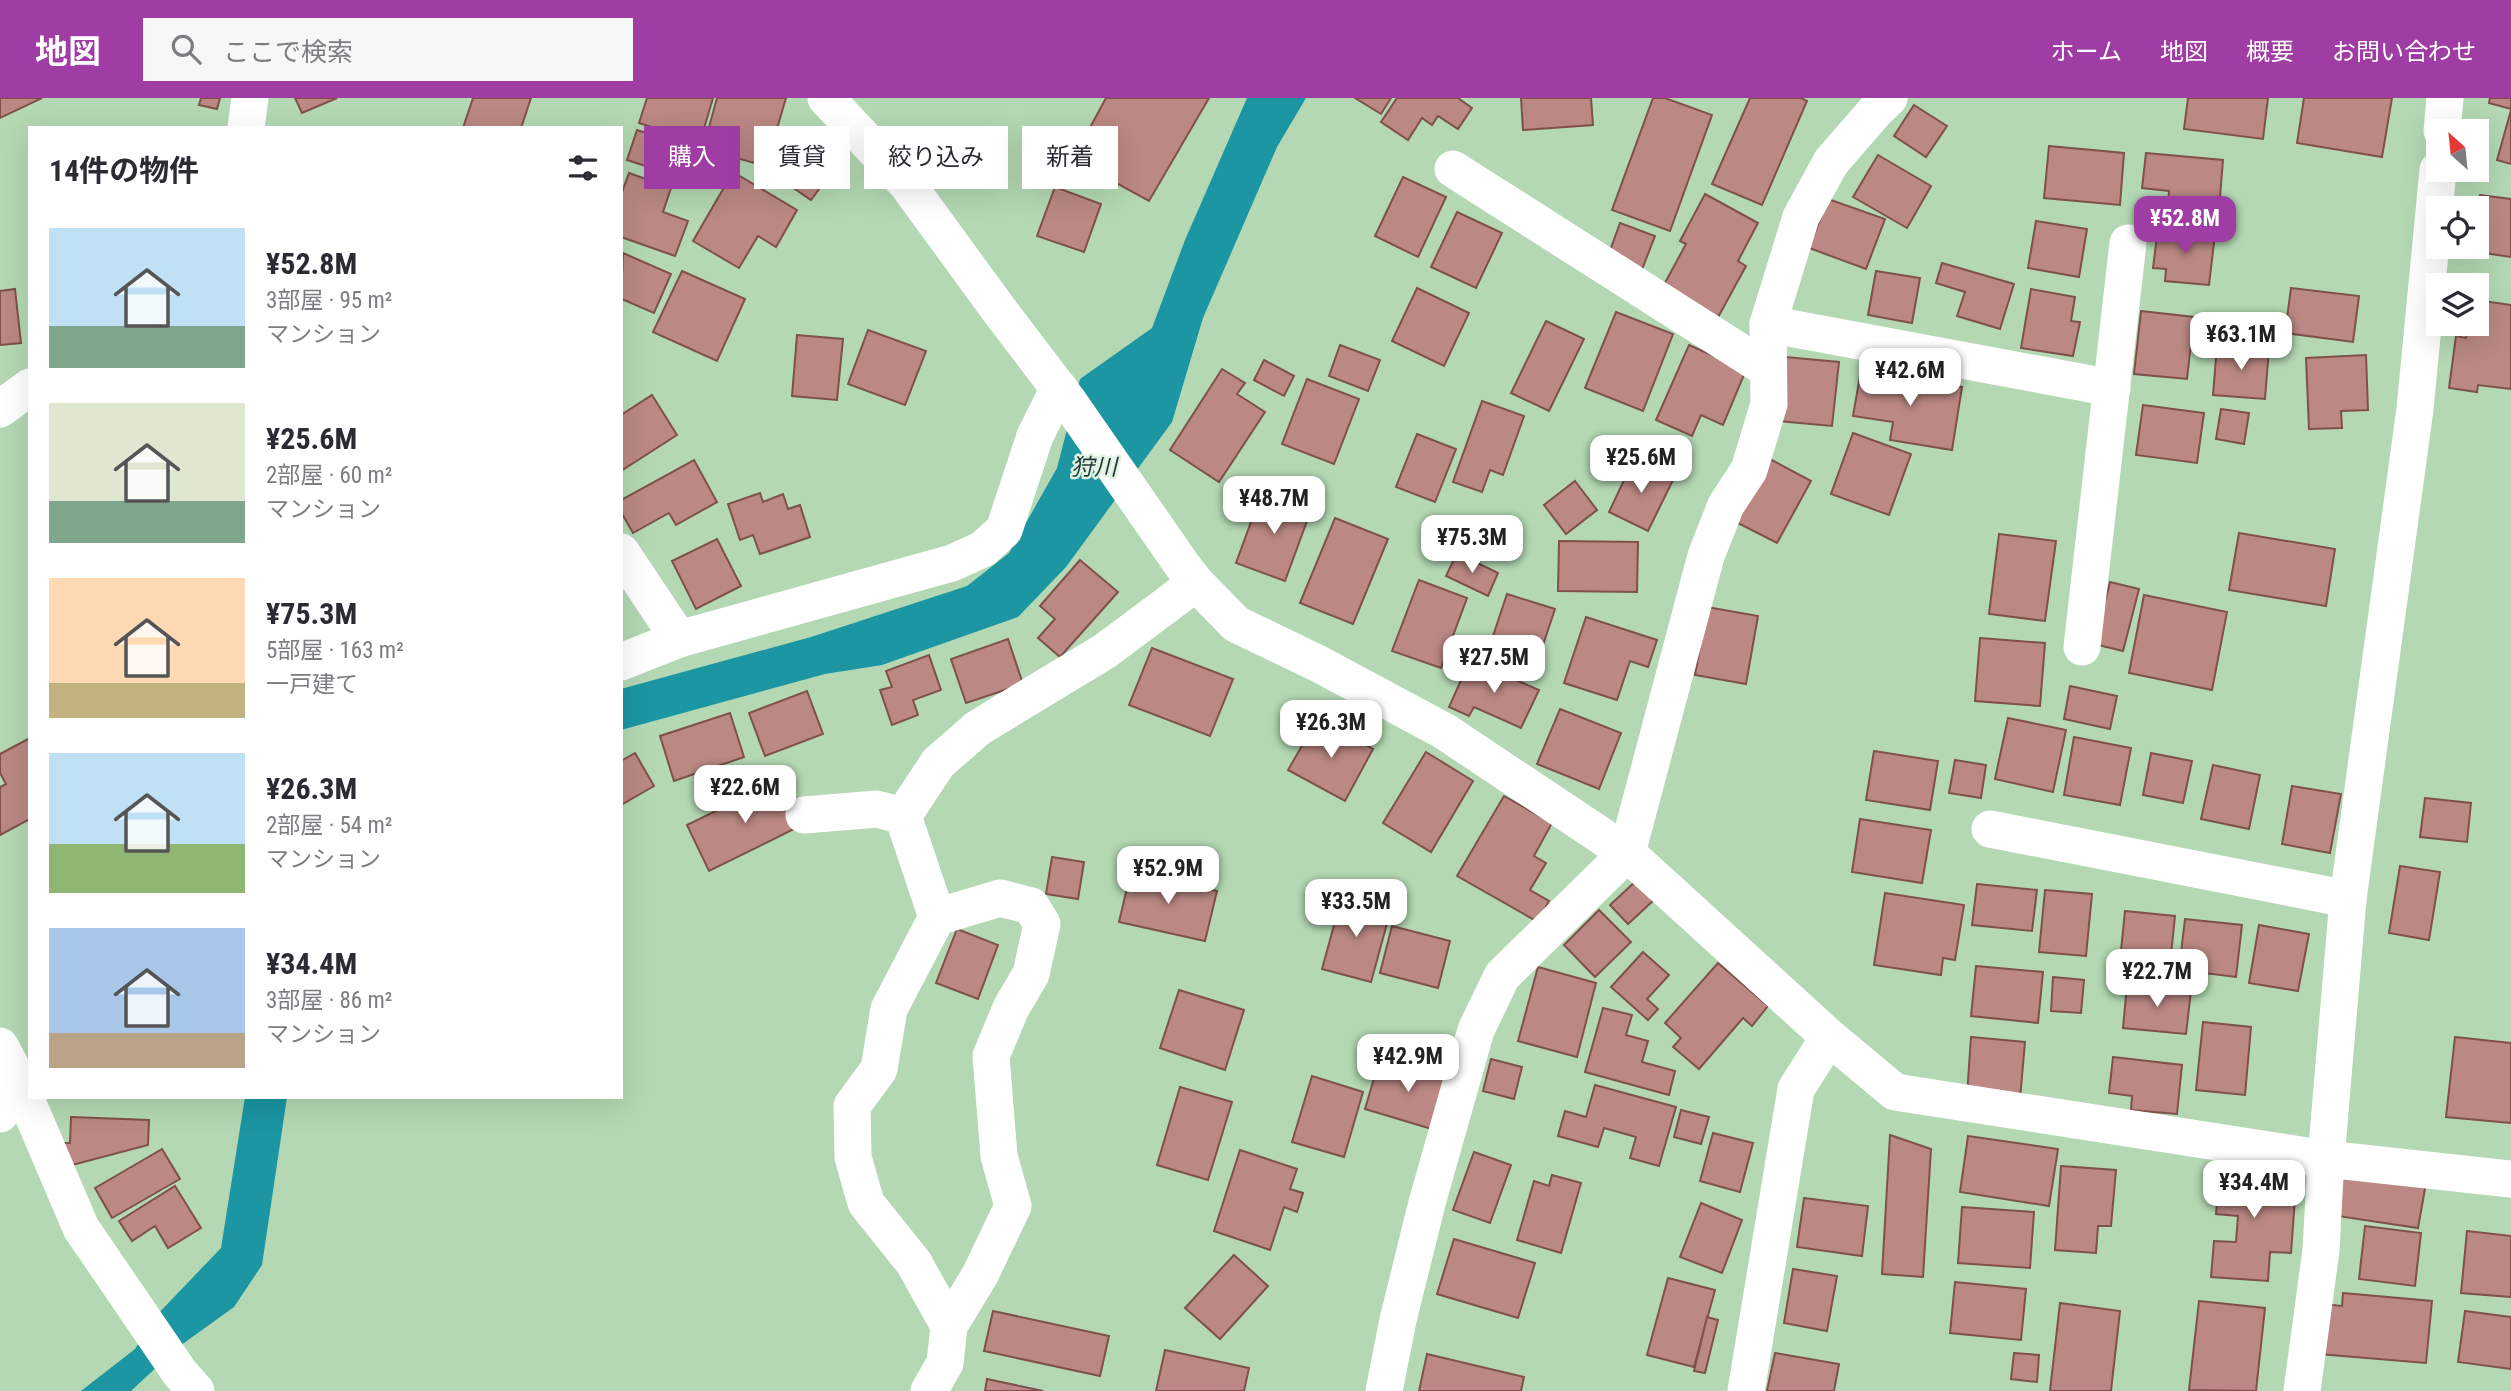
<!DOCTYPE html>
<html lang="ja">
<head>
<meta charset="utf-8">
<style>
  :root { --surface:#fff; --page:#f7f7f7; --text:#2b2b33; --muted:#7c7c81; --accent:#9f3da4 }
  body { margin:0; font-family:"Roboto Condensed","Noto Sans JP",sans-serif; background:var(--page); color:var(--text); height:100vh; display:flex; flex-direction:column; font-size:26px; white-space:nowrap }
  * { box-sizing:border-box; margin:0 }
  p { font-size:23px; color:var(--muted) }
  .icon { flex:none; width:38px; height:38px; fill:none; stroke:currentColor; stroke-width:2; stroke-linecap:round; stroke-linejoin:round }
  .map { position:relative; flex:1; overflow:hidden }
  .sheet { position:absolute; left:28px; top:28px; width:595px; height:973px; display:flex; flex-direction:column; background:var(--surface); border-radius:0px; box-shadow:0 7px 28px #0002 }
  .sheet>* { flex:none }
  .banner { position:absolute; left:644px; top:28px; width:665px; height:63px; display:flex; gap:14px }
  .needle { width:46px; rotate:333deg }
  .buttons { position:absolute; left:2426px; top:21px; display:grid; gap:14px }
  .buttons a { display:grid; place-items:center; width:63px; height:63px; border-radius:0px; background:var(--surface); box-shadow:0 7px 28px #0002; font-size:35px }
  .price { position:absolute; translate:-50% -60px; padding:0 16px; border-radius:14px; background:#fff; color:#222; font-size:23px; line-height:46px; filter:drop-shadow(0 2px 4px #0008) }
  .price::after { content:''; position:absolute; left:50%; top:42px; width:21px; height:16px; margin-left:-10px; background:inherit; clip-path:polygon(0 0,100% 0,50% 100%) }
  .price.current { background:var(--accent); color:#fff }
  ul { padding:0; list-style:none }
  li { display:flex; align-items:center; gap:21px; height:175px; padding:0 21px }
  li span { display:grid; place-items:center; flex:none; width:196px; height:140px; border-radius:0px; color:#555 }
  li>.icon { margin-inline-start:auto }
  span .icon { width:84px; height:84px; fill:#fffc; stroke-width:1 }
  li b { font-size:30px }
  h2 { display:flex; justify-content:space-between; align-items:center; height:84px; padding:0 21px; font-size:30px }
  .tag { padding:0 24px; border-radius:0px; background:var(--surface); box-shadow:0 7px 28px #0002; font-size:24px; line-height:63px }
  .tag.current { background:var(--accent); color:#fff }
  header { display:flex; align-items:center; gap:42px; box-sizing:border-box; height:98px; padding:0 35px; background:var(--accent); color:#fff }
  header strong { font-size:33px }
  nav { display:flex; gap:38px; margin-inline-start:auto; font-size:24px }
  .search { width:490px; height:63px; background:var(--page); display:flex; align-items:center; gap:18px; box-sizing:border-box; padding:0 24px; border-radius:0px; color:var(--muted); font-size:26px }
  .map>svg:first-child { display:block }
  .water { fill:#1b96a2 }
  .building { fill:#bb8883; stroke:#7f504c; stroke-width:2 }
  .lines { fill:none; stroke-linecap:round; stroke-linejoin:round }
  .minor { stroke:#fff; stroke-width:37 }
  .labels { text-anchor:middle; stroke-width:5; stroke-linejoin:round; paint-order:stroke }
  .water-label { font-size:23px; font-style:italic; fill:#1c3538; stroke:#e0f3e0 }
</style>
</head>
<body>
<header>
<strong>地図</strong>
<div class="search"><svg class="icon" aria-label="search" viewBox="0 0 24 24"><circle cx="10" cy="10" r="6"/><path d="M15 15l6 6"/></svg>ここで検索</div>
<nav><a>ホーム</a><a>地図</a><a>概要</a><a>お問い合わせ</a></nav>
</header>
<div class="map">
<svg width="2511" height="1293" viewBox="0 0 2511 1293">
  <rect width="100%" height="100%" fill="#b3d8b3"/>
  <g class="water">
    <path d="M1247,0H1306L1277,49L1203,220L1172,324L1066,469L1018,519L882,567L825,576L621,632V591L811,539L967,488L1009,455L1057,370L1080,281L1152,230L1185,142Z"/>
    <path d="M245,999H287L262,1167L234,1209L177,1250L131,1293H81L135,1251L154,1220L221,1150Z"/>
  </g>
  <g class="building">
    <path d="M0,0H42L0,20Z"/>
    <path d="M201,0H220L217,11L199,7Z"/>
    <path d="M295,0H337L302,15Z"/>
    <path d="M473,0H531L521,30H463Z"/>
    <path d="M647,0H713L700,44L639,25Z"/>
    <path d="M717,0H786L766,68L703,51Z"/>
    <path d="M1106,0H1209L1149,103L1087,69L1100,41L1087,35Z"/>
    <path d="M1355,0H1391L1381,16Z"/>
    <path d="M1397,0H1458L1472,10L1458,31L1438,18L1432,27L1422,20L1408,42L1381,24Z"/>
    <path d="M1521,0H1591L1593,27L1523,32Z"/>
    <path d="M1653,0H1665L1712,17L1670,133L1612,112Z"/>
    <path d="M1750,0H1801L1807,3L1762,107L1712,86Z"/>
    <path d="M2188,0H2268L2263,41L2184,31Z"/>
    <path d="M2304,0H2392L2382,59L2297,45Z"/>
    <path d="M2490,0H2511V11L2489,5Z"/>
    <path d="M1914,7L1947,28L1926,59L1894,38Z"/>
    <path d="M2511,12V66L2497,62Z"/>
    <path d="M637,32L686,48L677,78L627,62Z"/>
    <path d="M817,34L846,54L811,102L782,82Z"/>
    <path d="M2049,48L2124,55L2120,107L2044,100Z"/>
    <path d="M2146,55L2223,62L2219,111L2168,106L2169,93L2142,90Z"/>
    <path d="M1878,57L1931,88L1907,130L1853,99Z"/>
    <path d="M733,74L797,112L776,149L758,138L739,170L693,143Z"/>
    <path d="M629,75L671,90L663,114L688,123L675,158L621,139V97Z"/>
    <path d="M1403,79L1446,99L1418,159L1375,138Z"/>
    <path d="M1055,89L1101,106L1084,154L1037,138Z"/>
    <path d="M1705,96L1758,125L1738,163L1746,168L1716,223L1660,194L1686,146L1680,143Z"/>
    <path d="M2480,97L2511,101V159L2471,153V149H2476V120Z"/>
    <path d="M1828,101L1885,121L1866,171L1809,150Z"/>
    <path d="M1457,114L1502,135L1476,190L1431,169Z"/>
    <path d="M2036,123L2087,131L2079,179L2028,170Z"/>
    <path d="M1620,125L1655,138L1641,174L1607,161Z"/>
    <path d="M2158,130L2215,136L2209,187L2165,183L2166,171L2153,170Z"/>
    <path d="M623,155L671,176L654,215L622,201L621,203Z"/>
    <path d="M1942,165L2014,186L2000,231L1957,218L1965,194L1936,185Z"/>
    <path d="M682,173L745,201L717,263L653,234Z"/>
    <path d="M1876,173L1920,180L1912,225L1868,217Z"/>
    <path d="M1417,190L1469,215L1444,268L1392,243Z"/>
    <path d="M2291,190L2359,198L2353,244L2285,235Z"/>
    <path d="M15,191L21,245L0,247V193Z"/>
    <path d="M2031,191L2075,199L2071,223L2080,224L2073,258L2021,250Z"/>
    <path d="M2476,202L2511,207V291L2478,287L2477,294L2449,290L2456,238L2466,240L2468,226H2476Z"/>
    <path d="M2141,213L2194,219L2187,281L2134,276Z"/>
    <path d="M1616,214L1673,236L1643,313L1585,290Z"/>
    <path d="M1546,223L1584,241L1549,313L1511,295Z"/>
    <path d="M868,232L926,253L905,307L848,286Z"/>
    <path d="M797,237L843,241L837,302L792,298Z"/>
    <path d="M1340,247L1380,262L1368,293L1329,278Z"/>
    <path d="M1689,247L1746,272L1723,327L1701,317L1692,338L1656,322Z"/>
    <path d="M2217,247L2269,251L2265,301L2213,297Z"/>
    <path d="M2366,257L2368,312L2341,313L2342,330L2309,331L2306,260Z"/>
    <path d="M1785,259L1839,264L1832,328L1778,323Z"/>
    <path d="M1264,262L1294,278L1284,298L1254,282Z"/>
    <path d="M1222,271L1245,285L1237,296L1265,314L1219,384L1170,352Z"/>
    <path d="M1861,272L1962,289L1952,352L1890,342L1893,324L1853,318Z"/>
    <path d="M1307,281L1359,301L1334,366L1282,346Z"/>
    <path d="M652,297L677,337L621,373V317Z"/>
    <path d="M1482,303L1524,318L1503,377L1490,372L1482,394L1453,384Z"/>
    <path d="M2143,307L2204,315L2197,365L2136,357Z"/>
    <path d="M2221,311L2249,315L2244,346L2216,341Z"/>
    <path d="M1853,335L1911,356L1889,417L1831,396Z"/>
    <path d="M1417,336L1456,351L1435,404L1396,389Z"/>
    <path d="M1768,360L1811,383L1777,445L1734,423Z"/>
    <path d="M1634,361L1674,380L1648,433L1609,414Z"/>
    <path d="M694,362L717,404L676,427L669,415L633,435L621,414V402Z"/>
    <path d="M1575,383L1597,412L1566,436L1544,407Z"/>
    <path d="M1262,394L1311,412L1285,483L1236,465Z"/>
    <path d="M760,395L763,404L783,396L788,411L800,407L810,439L760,456L753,437L740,442L728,406Z"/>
    <path d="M1335,420L1388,441L1353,526L1300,505Z"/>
    <path d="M2239,435L2335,451L2326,508L2229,492Z"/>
    <path d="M1999,436L2056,443L2045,523L1989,516Z"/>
    <path d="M717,441L741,488L696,511L672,463Z"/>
    <path d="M1559,443L1638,444L1637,494L1558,493Z"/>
    <path d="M1457,455L1498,475L1488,498L1446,478Z"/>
    <path d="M1080,462L1118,494L1060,559L1038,540L1055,521L1040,508Z"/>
    <path d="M1419,482L1467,500L1441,570L1392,553Z"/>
    <path d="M2110,484L2139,491L2123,553L2094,546Z"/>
    <path d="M1507,496L1555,511L1535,571L1487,556Z"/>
    <path d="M2144,497L2227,514L2212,592L2129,575Z"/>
    <path d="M1707,509L1758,518L1746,586L1695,577Z"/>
    <path d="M1586,519L1657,542L1648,569L1630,563L1617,602L1564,585Z"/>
    <path d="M1980,540L2045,545L2040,608L1975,603Z"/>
    <path d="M1008,541L1023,586L966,605L951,561Z"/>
    <path d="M1152,550L1233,581L1210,638L1129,607Z"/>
    <path d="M929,557L941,592L913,602L918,617L892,627L880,592L892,589L886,573Z"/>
    <path d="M1470,562L1539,592L1521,630L1474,609L1469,618L1449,609Z"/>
    <path d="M2070,588L2117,598L2110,631L2064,621Z"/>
    <path d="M807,593L823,636L765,658L749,615Z"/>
    <path d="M1560,611L1621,635L1599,691L1537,666Z"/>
    <path d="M730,615L744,659L674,683L660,638Z"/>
    <path d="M1318,620L1373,651L1345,703L1288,672Z"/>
    <path d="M2008,620L2066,632L2053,694L1995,681Z"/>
    <path d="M2074,639L2131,650L2120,707L2064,697Z"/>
    <path d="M30,640V721L0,737V689L6,686L0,675V656Z"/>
    <path d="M1874,653L1938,663L1930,712L1866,702Z"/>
    <path d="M1426,654L1473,683L1431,754L1383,725Z"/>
    <path d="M635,655L654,688L621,707V663Z"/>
    <path d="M2151,655L2192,663L2183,705L2143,697Z"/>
    <path d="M1955,662L1986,667L1981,700L1949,695Z"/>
    <path d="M2213,667L2260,677L2249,731L2201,721Z"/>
    <path d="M786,683L806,725L709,773L687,727L718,712L717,706L738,695L747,703Z"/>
    <path d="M2292,688L2341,696L2330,755L2282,746Z"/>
    <path d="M1504,698L1552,725L1534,758L1546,765L1530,792L1549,803L1538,824L1457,778Z"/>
    <path d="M2425,700L2471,705L2467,744L2420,739Z"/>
    <path d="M1860,721L1931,732L1922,785L1852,774Z"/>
    <path d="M1052,759L1084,764L1078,801L1046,796Z"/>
    <path d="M2400,768L2440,774L2429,842L2389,835Z"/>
    <path d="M1131,773L1217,793L1205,843L1119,824Z"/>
    <path d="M1637,782L1655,801L1628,826L1610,807Z"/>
    <path d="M1977,786L2037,792L2032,833L1972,827Z"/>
    <path d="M2045,792L2092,796L2086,858L2039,854Z"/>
    <path d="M1885,795L1964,807L1955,862L1943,860L1941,877L1874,867Z"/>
    <path d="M1342,798L1391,811L1371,884L1322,871Z"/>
    <path d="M1599,812L1631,844L1595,879L1564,847Z"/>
    <path d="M2125,813L2175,818L2169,877L2119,872Z"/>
    <path d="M2185,821L2242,827L2236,879L2179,872Z"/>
    <path d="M2259,827L2309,836L2298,893L2249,885Z"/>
    <path d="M1392,828L1450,843L1438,890L1380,875Z"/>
    <path d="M957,831L998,847L978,901L936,885Z"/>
    <path d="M1643,854L1669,877L1647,901L1658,911L1648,922L1611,889Z"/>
    <path d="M1718,865L1768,908L1752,928L1743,920L1699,971L1673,949L1681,940L1665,925Z"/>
    <path d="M1976,868L2043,874L2038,925L1971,918Z"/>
    <path d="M1538,869L1596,885L1577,959L1518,943Z"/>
    <path d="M2053,879L2084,882L2081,915L2051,913Z"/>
    <path d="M2127,887L2191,893L2186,936L2123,930Z"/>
    <path d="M1179,892L1244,912L1225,972L1160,950Z"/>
    <path d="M1603,910L1632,917L1626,937L1648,943L1642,964L1675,973L1669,997L1585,974Z"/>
    <path d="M2203,924L2251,929L2245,997L2196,992Z"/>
    <path d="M1971,939L2025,944L2020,1001L1967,997Z"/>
    <path d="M2455,939L2511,945V1025L2446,1019Z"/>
    <path d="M2113,959L2182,967L2177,1016L2131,1012L2132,998L2109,995Z"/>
    <path d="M1380,960L1450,981L1435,1032L1365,1011Z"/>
    <path d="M1491,961L1522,969L1514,1001L1483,993Z"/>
    <path d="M1312,978L1363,994L1344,1059L1292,1044Z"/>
    <path d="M1595,987L1676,1009L1659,1068L1630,1060L1636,1039L1604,1030L1598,1049L1558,1038L1565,1013L1586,1019Z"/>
    <path d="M1180,989L1232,1004L1208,1082L1157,1067Z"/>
    <path d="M1681,1012L1709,1019L1701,1046L1674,1039Z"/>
    <path d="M71,1019L149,1022L148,1047L61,1070L62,1045H70Z"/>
    <path d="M1713,1035L1753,1045L1740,1094L1700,1083Z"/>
    <path d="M1890,1037L1931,1051L1923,1179L1882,1176Z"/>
    <path d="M1968,1038L2058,1051L2049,1108L1960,1094Z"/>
    <path d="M162,1051L180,1081L112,1120L95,1090Z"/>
    <path d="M1240,1052L1297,1071L1290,1091L1303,1095L1297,1114L1284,1109L1270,1152L1214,1133Z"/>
    <path d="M1474,1054L1511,1067L1490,1125L1453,1112Z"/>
    <path d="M2220,1067L2297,1073L2291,1155L2270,1154L2268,1183L2211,1179L2214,1143L2236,1144L2238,1118L2216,1116Z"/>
    <path d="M2061,1068L2116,1072L2111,1128H2098L2096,1155L2055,1152Z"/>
    <path d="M2339,1071L2426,1085L2418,1130L2331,1117Z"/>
    <path d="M1552,1077L1581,1085L1561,1155L1517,1142L1534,1083L1549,1088Z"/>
    <path d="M175,1088L201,1130L168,1150L155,1128L132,1143L119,1123Z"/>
    <path d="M1804,1100L1868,1108L1862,1158L1797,1149Z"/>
    <path d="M1701,1105L1742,1122L1722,1175L1680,1159Z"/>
    <path d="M1962,1109L2034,1114L2030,1170L1958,1165Z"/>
    <path d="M2365,1128L2421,1135L2415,1188L2359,1181Z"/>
    <path d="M2467,1133L2511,1138V1199L2461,1195Z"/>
    <path d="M1454,1141L1535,1165L1518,1220L1437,1196Z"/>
    <path d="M1234,1157L1268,1188L1220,1241L1185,1210Z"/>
    <path d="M1793,1171L1837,1178L1827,1233L1784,1225Z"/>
    <path d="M1668,1180L1715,1192L1694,1269L1647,1257Z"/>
    <path d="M1955,1184L2026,1191L2021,1242L1950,1235Z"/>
    <path d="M2343,1195L2432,1203L2426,1265L2319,1256L2324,1206L2342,1208Z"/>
    <path d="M2199,1203L2265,1210L2256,1293L2189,1292Z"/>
    <path d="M2060,1205L2120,1213L2111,1293H2050Z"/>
    <path d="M993,1213L1109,1238L1100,1278L984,1253Z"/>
    <path d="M2465,1213L2511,1219V1271L2458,1264Z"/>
    <path d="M1707,1219L1718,1222L1705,1275L1694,1273Z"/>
    <path d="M1165,1252L1249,1270L1244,1293H1156Z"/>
    <path d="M1775,1255L1839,1266L1834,1293H1767Z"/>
    <path d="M2014,1255L2039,1257L2037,1284L2011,1281Z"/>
    <path d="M1427,1256L1524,1279L1521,1293H1419Z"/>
    <path d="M987,1281L1043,1293H985Z"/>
  </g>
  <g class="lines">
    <g class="minor">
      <path d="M826,0L907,86L999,212L1069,304L1182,467L1196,485L1236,526L1319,566L1444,633L1627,755L1829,939L1895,994L2326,1061L2511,1081"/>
      <path d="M246,30L250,0"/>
      <path d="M2442,33L2445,0"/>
      <path d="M1453,71L1767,271"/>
      <path d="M1768,226L2112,290"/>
      <path d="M0,311L30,289"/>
      <path d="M621,454L679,541"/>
      <path d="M2082,549L2128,145"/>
      <path d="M621,564L679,541L952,465L983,451L1004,432L1035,338L1059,290"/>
      <path d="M804,717L877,711L903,718"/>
      <path d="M1990,731L2348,801"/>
      <path d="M937,819L903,718L938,665L978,630L1105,553L1196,485"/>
      <path d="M0,948L17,980L0,1016"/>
      <path d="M17,980L81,1130L180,1275L196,1293"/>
      <path d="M929,1293L945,1265L949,1228L980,1177L1013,1108L999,1058L991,958L1011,910L1031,876L1042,826L1031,808L1000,800L937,819L889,911L879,971L852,1008L853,1059L866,1105L914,1165L949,1228"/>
      <path d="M1384,1293L1398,1222L1427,1105L1476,932L1502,878L1627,755L1706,458L1726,407L1749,372L1769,306L1768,226L1801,119L1831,64L1877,11L1889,0"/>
      <path d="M1746,1293L1796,991L1829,939"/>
      <path d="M2302,1293L2321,1152L2326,1061L2348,801L2415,311L2438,72"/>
    </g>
  </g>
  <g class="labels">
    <g class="water-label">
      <text x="1094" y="377">狩川</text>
    </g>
  </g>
</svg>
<div class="buttons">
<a><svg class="needle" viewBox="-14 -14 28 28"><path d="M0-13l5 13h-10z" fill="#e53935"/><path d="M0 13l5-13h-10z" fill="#7c7c81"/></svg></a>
<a><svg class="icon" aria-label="locate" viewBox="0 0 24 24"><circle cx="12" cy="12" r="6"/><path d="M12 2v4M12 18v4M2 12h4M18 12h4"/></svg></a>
<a><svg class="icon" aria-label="layers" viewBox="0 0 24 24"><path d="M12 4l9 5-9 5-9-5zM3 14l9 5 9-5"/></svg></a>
</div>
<b class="price current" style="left:2185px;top:158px">¥52.8M</b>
<b class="price" style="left:2241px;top:274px">¥63.1M</b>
<b class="price" style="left:1910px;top:310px">¥42.6M</b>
<b class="price" style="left:1641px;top:397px">¥25.6M</b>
<b class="price" style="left:1274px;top:438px">¥48.7M</b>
<b class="price" style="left:1472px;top:477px">¥75.3M</b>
<b class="price" style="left:1494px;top:597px">¥27.5M</b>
<b class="price" style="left:1331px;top:662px">¥26.3M</b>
<b class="price" style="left:745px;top:727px">¥22.6M</b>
<b class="price" style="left:1168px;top:808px">¥52.9M</b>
<b class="price" style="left:1356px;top:841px">¥33.5M</b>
<b class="price" style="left:2157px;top:911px">¥22.7M</b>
<b class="price" style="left:1408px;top:996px">¥42.9M</b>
<b class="price" style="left:2254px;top:1122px">¥34.4M</b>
<div class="banner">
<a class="tag current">購入</a>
<a class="tag">賃貸</a>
<a class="tag">絞り込み</a>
<a class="tag">新着</a>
</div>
<section class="sheet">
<h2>14件の物件<svg class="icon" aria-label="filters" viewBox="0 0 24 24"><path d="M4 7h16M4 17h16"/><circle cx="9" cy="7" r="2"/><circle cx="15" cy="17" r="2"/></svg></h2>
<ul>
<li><span style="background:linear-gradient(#bfe0f5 70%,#7fa58c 0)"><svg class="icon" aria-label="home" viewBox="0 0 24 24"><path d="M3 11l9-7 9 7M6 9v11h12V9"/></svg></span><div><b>¥52.8M</b><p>3部屋 · 95 m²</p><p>マンション</p></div></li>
<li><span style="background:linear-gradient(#dfe7d0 70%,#7fa58c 0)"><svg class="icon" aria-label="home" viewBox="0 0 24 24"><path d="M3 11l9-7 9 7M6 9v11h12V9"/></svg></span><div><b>¥25.6M</b><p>2部屋 · 60 m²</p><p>マンション</p></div></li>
<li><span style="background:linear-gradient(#ffd9b3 75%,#c2b280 0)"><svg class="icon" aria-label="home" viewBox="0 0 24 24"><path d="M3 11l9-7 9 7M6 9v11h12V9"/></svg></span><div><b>¥75.3M</b><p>5部屋 · 163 m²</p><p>一戸建て</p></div></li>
<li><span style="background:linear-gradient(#bfe0f5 65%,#8fb573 0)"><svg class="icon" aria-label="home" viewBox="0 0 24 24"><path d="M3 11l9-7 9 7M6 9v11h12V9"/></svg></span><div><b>¥26.3M</b><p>2部屋 · 54 m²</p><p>マンション</p></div></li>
<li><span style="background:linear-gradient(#a9c7e8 75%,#b9a48a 0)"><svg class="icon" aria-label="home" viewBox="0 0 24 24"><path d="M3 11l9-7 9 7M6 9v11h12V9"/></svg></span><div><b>¥34.4M</b><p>3部屋 · 86 m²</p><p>マンション</p></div></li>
</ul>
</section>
</div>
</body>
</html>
